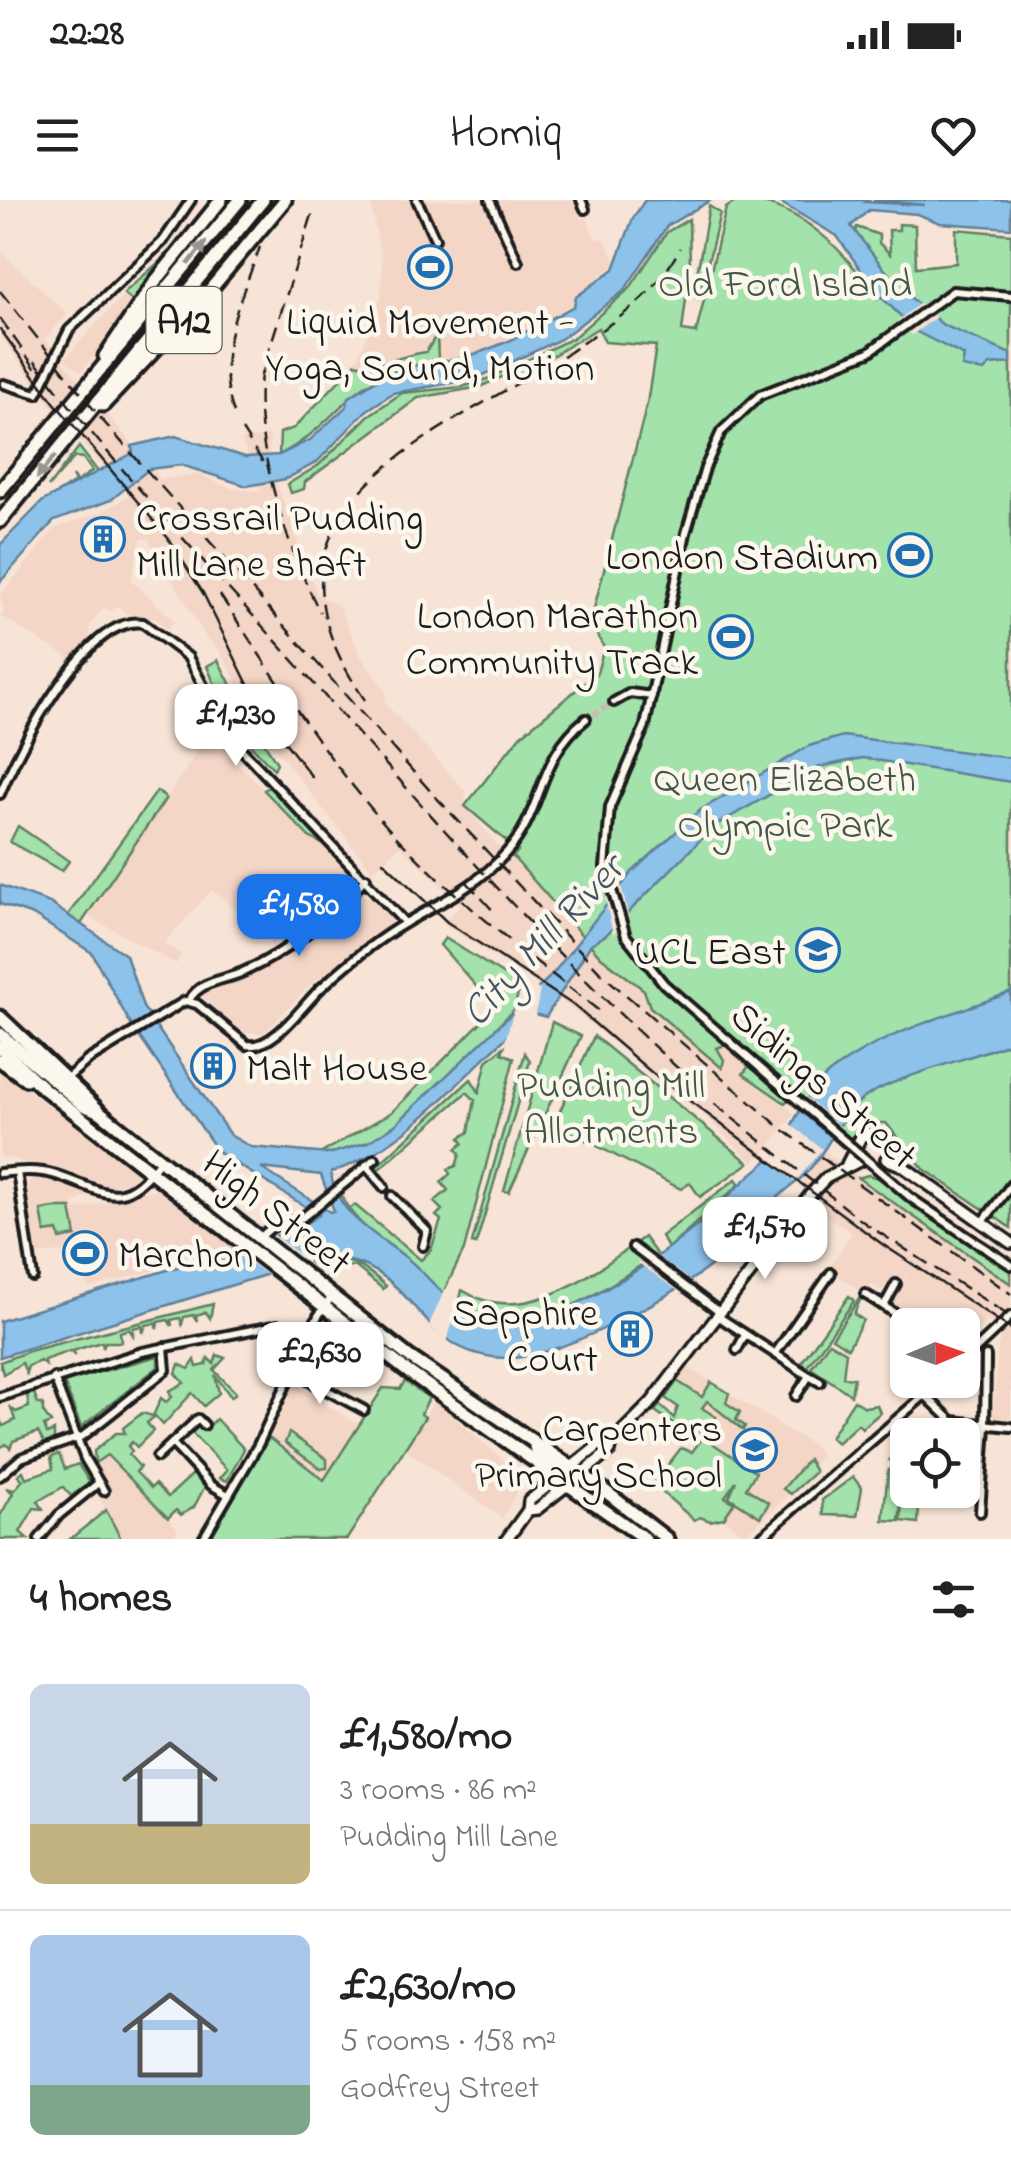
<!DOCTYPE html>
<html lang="en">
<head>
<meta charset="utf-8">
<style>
  :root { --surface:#fff; --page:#f6f6f6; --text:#222; --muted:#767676; --line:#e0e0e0; --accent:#1a73e8 }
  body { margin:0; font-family:"Indie Flower",sans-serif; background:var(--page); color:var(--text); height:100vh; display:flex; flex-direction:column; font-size:38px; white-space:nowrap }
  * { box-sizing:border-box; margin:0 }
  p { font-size:32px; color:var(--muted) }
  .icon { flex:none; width:55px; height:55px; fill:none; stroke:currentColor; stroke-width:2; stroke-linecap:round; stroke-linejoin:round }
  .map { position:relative; height:1339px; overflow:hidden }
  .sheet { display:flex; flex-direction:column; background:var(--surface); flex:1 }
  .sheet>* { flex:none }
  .needle { width:65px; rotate:88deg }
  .buttons { position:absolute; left:890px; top:1108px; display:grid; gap:20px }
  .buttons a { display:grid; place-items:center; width:90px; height:90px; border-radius:15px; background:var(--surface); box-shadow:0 2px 8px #0004; font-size:50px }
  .price { position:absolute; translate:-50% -85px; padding:0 22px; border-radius:20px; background:#fff; color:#222; font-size:32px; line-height:65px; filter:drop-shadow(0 2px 5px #0008) }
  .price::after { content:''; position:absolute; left:50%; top:60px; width:30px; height:22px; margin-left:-15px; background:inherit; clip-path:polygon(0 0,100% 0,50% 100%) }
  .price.selected { background:var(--accent); color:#fff }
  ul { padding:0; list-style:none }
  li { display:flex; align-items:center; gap:30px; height:250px; padding:0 30px }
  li+li { border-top:2px solid var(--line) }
  li span { display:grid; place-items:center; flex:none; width:280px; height:200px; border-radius:15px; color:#555 }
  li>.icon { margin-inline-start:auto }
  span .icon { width:120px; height:120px; fill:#fffc; stroke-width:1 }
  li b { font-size:42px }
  h2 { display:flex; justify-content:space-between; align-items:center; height:120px; padding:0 30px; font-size:42px }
  .status { display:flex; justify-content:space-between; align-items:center; height:70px; padding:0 50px; background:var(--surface); direction:ltr }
  .status svg { height:28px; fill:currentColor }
  header { display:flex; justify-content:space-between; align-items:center; height:130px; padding:0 30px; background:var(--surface); font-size:45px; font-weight:600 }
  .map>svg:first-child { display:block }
  .built { fill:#f4d6c7 }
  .green { fill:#a3e2aa; stroke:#607f63; stroke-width:2.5 }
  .water { fill:#8dc2eb; stroke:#608098; stroke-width:2.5; fill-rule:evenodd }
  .pier { fill:#f7e4d6 }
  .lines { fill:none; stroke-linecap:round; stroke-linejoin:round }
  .minor-tunnel { stroke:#cbbcb1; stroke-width:6; stroke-dasharray:6 3; stroke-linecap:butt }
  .minor-casing { stroke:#1c1c1c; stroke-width:14 }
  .tertiary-casing { stroke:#1c1c1c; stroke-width:16 }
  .primary-casing { stroke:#1c1c1c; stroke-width:19 }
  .trunk-casing { stroke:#1c1c1c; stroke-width:19 }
  .minor { stroke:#fbf7ec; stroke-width:6 }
  .tertiary { stroke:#fbf7ec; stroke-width:9 }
  .primary { stroke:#fbf7ec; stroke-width:11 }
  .trunk { stroke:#fbf7ec; stroke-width:11 }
  .tram { stroke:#1c1c1c; stroke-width:2.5 }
  .rail { stroke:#1c1c1c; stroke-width:2.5; stroke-dasharray:15 8; stroke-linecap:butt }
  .minor-bridge-casing { stroke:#1c1c1c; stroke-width:14; stroke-linecap:butt }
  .minor-bridge { stroke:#fbf7ec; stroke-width:6 }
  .oneway { fill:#97948e }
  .labels { text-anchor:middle; stroke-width:9; stroke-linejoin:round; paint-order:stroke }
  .shield { fill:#fbf7ec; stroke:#5f5e5a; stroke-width:2.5 }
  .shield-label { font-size:38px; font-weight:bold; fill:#1c1c1c }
  .park-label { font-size:40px; fill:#445747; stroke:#fbf7ec }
  .poi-label { font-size:40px; fill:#1c1c1c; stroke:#fbf7ec; text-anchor:end }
  .street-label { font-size:40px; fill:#1c1c1c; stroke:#fbf7ec }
  .water-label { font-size:42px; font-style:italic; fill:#445664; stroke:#fbf7ec }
</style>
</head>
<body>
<div class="status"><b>22:28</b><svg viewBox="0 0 49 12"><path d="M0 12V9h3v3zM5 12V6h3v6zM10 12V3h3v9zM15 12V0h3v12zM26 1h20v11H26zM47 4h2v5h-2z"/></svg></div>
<header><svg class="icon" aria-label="menu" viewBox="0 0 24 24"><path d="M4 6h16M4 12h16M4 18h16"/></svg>Homiq<svg class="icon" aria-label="heart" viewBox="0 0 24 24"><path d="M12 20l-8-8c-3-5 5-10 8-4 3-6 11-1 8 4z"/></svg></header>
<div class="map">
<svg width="1011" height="1339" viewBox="0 0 1011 1339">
  <rect width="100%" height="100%" fill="#f7e4d6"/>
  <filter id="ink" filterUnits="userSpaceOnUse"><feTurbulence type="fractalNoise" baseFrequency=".01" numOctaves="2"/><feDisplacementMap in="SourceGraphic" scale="20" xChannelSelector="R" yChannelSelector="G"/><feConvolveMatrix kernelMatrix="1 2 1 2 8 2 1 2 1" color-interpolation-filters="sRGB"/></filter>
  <g filter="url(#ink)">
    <g class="built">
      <path d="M370,0H413L426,33L437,43L442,39L421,0H574L581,19L587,18L596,40L604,37L616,63L576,97L575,106L509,141L468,157L438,159L441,149L362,166L356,163L381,97L382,61Z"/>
      <path d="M0,51L68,114L45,139L161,279L198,274L233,289L261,291L242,240L270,235L269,254L278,286L317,394L339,406L361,456L386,492L385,503L466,592L465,606L493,640L510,659L523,664L593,747L606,739L717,848L725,845L749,867L744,873L795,914L789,922L860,979L1011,1084V1219L993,1218L998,1145L1003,1131L988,1121L963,1142L962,1125H921L890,1105L911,1069L899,1086L893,1083L885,1092L872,1085L865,1094L828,1069L852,1033L811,1006L818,1000L761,955L753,963L706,917L560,799L442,723L461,705L400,646L372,671L274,547L221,453L207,439L148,339H141L131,380L175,421L167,429L156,419L127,415L119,406L110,411L104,407L89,426L90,439L74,461L0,416L4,411L0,396L55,328L102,312L130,295L68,229L0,135Z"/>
      <path d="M124,94L135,103L81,172L64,159Z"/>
      <path d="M211,544L245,570L309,637L326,646L348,669L350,681L311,720L296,726L295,732L271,747L270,738L212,690L164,743L181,754L176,764L88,716L200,547Z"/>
      <path d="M360,695L376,698L392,719L390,725L311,784L264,833H242L203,798L208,789L239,778L304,742Z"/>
      <path d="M0,872L88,933L138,972L129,982L98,989L67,973L0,956Z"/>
      <path d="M31,976L58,980L88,995L73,1003L75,1010L157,989L231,1044L233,1049L89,1088L76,1050L37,1055L27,992Z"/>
      <path d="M687,1167L814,1246L822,1255L814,1263L815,1272L745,1335L722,1317L694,1320L653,1284L681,1248L690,1253L698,1242L680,1229L689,1214L665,1198Z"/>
      <path d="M295,1184L355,1223L364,1220L324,1280L269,1238Z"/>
      <path d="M434,1201L517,1271L518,1291L502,1318L406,1250Z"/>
      <path d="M107,1254L178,1329L173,1339H121L98,1295L110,1286L95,1263Z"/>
    </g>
    <g class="green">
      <path d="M738,0C797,0 847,52 877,99L892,78L854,33L857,27L879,35V43L890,54L889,30H899V24L915,25L916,67L956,63V29L1011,34V1028L924,969L886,923H865L842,947L789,899L785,903L743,874L749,866L725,845L717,848L724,860L722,868L650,807L644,790L601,757L513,657L518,651L465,606L520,536L597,473L604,447L590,424L647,204L656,146L605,142L598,128L518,177L506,175L480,187L418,198L305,282L304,289L291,293L288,284L319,265L368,216L402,193L462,187L487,179L573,138L630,88L667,32L689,19L690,67L682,131L696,133L726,8Z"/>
      <path d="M709,6L720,13L699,99L693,97Z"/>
      <path d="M176,47L135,103L124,94L125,92Z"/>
      <path d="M437,134L438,159C412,168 380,173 358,191C331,214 313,238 279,255L280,233L294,228L356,163C375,170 404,154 426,152Z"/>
      <path d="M79,247L99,273L53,296L75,282L72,276L77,282L92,271L83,258L75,257L48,287Z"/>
      <path d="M218,460L231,485L220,497L207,466Z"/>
      <path d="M231,501L240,505L277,563L274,569L237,531L223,507Z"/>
      <path d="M269,587L271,589L326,646L309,637L264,590Z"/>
      <path d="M157,591L166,598L81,724L68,715Z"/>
      <path d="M18,626L69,661L62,671L10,642Z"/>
      <path d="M445,738L520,785L514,810C458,863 401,951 318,955L392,912L495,808L440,745Z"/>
      <path d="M552,822L581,836L509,992L504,991Z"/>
      <path d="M594,836L749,963L700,997L690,983L681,989L554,924Z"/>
      <path d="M504,847L502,853L514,858L464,1050L442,1095C412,1058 362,1037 341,996L349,1009L355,1005L421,1060L431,1050L441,1020L436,1016L442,1010L434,1002L448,990L441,982L450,974L448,969L456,966L460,954L456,949L463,943L460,938L469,932L475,900L467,892L378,970L377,966L471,879L479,892L487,861Z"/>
      <path d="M525,853L530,861L476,1044L472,1043Z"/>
      <path d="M868,975L878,978L1011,1072V1084L858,978Z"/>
      <path d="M736,979L740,984L668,1048L661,1036Z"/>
      <path d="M54,1008H71L76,1036L60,1039L58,1031L45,1033L41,1010Z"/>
      <path d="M644,1037L657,1055C604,1088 519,1155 459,1104L462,1090C523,1129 591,1075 644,1037Z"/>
      <path d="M320,1058C350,1058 364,1066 386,1086L383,1089L356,1067L322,1064L318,1070L309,1062Z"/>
      <path d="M863,1093L854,1114L863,1120L848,1148L832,1138Z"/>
      <path d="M849,1096L854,1101L807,1167L801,1163Z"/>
      <path d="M213,1104L210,1118L206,1112L196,1115L197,1121L193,1115L184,1117L182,1124L180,1118L171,1120L172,1126L168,1120L158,1122L157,1129L155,1123L146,1125L143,1133L142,1126L133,1128V1135L129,1129L120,1132L121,1142H105L103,1148L102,1142C91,1145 84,1147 73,1151L75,1156L70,1151L44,1160L45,1165L40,1161L28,1166L26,1173L22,1163L3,1174L0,1162L29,1151Z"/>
      <path d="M829,1142L846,1152L843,1177L854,1178L851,1195L811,1168Z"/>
      <path d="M217,1155L225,1158L214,1170L236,1193L231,1197L215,1175L219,1193L204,1206L192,1193L163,1225L155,1216L147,1223L153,1231L137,1247L132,1242L128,1246L132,1251L129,1255L140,1267L136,1272L151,1288L155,1284L168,1297L193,1274L205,1286L194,1307L181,1315L176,1310L168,1318L107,1255L95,1263L94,1251L116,1233H125L123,1228L142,1213L153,1216L161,1198L166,1202L172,1197L169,1191L184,1183L176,1173L179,1164L189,1169L195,1160L197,1167L206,1165L208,1158L214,1164Z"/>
      <path d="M158,1156V1167L81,1227L64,1182Z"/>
      <path d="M405,1181L429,1198L421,1214L425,1217L347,1339H210L269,1238L324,1280L383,1188L400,1189Z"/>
      <path d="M677,1181L702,1197L711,1182L729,1193L726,1203L740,1212L736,1220L745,1226L743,1230L707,1201L702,1208L716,1217L695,1239L655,1211L660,1205L674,1218L678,1207L665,1198Z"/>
      <path d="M34,1193L38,1204H43V1212L51,1223L44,1226L47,1234L54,1231V1240L44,1243L38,1232L13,1241L10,1248L6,1244L0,1248V1220L3,1226L15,1220L11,1208L16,1212L29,1207L27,1195Z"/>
      <path d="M854,1200L865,1207L877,1205L880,1213L862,1228L858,1224L837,1243L830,1237Z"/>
      <path d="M216,1219L244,1249L227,1281L220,1278L227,1270L192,1233L183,1238L197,1225L203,1231Z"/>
      <path d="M289,1233L327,1259V1268L321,1269L285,1243Z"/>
      <path d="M703,1237L756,1272L746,1288L769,1303L760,1317L729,1297L736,1281L725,1297L734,1303L724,1318L710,1321L700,1317L694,1320L653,1284L681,1248L692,1252Z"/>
      <path d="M59,1254L65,1269L78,1264L90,1283L71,1296L63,1287L38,1301L43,1309L34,1308L20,1332L28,1339H0V1316L13,1293L6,1288L14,1290L23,1280L18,1275L23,1271L26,1278L53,1269L51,1257Z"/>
      <path d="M808,1259L815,1272L791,1294L783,1289Z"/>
      <path d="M888,1260L904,1261V1280L907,1261L908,1290H920L918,1323L901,1321L902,1294L899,1321L883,1320L888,1270L894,1269V1262Z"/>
      <path d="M853,1277L862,1288L857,1316L823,1315L822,1300Z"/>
      <path d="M106,1310L121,1339H70L105,1311Z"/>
    </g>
    <g class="water">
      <path d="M645,0H711L667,26L624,91L561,139L475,179L393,193L366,211L317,262L286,279L247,286L181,265L149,269L111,300L54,321L0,382V345L43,301L133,253L132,246L175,236L245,257L279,255L310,240L347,206L348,198L383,176L411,166L468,157L509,141L574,106L576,97L614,69L633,18Z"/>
      <path d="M776,0H870L866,2L925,5L873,0H1011V28L940,23L917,14L869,10L851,26L898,87L943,125L1011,154V163L990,165L984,171L962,167L964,156L917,132L877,93L837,36Z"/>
      <path d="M843,536L1011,558V582L863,558L819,567L714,626L606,735L591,744L546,817L535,814C466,865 417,945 331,972C334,1014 378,1035 408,1059C431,1078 449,1106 477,1117C541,1142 645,1068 693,1029C717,1010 736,986 759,968C789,945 798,900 826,876C875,834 951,815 1011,792V842C975,858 888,877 860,901C834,924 822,964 794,984C769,1002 749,1031 726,1053C687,1090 564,1157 511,1158C408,1159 422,1056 320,1058L0,1157V1121L223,1053L296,1029L319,1015L219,953L130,823L92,753L33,715L0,704V685L50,703L126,755L143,807L230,935L251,947L329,954L368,942L395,925L552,775L632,672L699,611L809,546ZM261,968L321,975L334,1011L330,1012Z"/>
    </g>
    <g class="pier">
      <path d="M920,103L936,117L912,135L897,121Z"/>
      <path d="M620,680L629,719L613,734L605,698Z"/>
      <path d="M533,786L540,790L534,822L504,845L516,802Z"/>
      <path d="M804,895L842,928L835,940L797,907Z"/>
      <path d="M788,922L822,949L795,982L762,955Z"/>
      <path d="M274,1035L309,1062L268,1076L233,1049Z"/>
      <path d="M652,1052L692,1082L678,1091L637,1062Z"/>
      <path d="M445,1089L459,1098L447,1142L429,1125Z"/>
    </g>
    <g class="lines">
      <path class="minor-tunnel" d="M586,519L614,502"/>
      <g class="minor-casing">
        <g id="minor">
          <path d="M417,0L435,39"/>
          <path d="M490,0L518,62"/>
          <path d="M581,0L585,9"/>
          <path d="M4,184L37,194L69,130L163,41L191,0"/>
          <path d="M614,502L630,493L652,496"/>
          <path d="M0,594C19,549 86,414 143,423L188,457L231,538L405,723"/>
          <path d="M189,800C201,780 223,781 243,772C289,752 332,715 366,678"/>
          <path d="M67,878L88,860L185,801L197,804L247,845C274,850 304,803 322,787C347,764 378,739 407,722C443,701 477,686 506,653C545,611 536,558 586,519"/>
          <path d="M774,880L664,784L626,736L605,667L610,607L645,526L686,333L705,268L721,232L760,195L869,152L953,91L1011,96"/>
          <path d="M366,965L384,987"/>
          <path d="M17,972L33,1077"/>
          <path d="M0,973C18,971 38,969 56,975C103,990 121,1014 159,962"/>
          <path d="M392,996L427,1031L423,1046"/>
          <path d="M982,1023L1011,985"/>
          <path d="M258,1039L272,1027L302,1018L375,959"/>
          <path d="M974,1041L1011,1065"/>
          <path d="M633,1047L718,1111"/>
          <path d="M865,1094L913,1125"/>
          <path d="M884,1106L896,1084"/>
          <path d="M716,1115L809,1176L796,1196"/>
          <path d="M737,1150L745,1135"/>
          <path d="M775,1154L831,1073"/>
          <path d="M962,1162L1011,1116"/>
          <path d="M293,1172L364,1210"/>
          <path d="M809,1176L820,1182"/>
          <path d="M54,1178L85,1259L104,1291"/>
          <path d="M925,1195L952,1221L1011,1227"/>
          <path d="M0,1197L142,1152L277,1125L310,1134"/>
          <path d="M985,1226L986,1156"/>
          <path d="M172,1243L211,1285L228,1295"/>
          <path d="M157,1257L198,1219L204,1225"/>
          <path d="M0,1276L21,1258L83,1236L166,1170L164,1147"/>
          <path d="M980,1312L986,1226"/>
          <path d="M39,1339L59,1315L97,1284"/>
          <path d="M203,1339L258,1245L318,1116L333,1095"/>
          <path d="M759,1339L942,1180"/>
        </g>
      </g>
      <g class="tertiary-casing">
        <g id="tertiary">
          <path d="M886,959L901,965L1011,1043"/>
          <path d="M847,964L861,937L874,931L886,938L900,963"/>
          <path d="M528,1310L537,1309L610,1251L612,1242L651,1203L810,995L826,978L861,960"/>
          <path d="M507,1339L528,1310L529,1301L604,1241L612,1242"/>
        </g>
      </g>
      <g class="primary-casing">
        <g id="primary">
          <path d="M0,817L97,909"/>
          <path d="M0,834L83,905L100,912L408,1156L596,1284L667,1339"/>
          <path d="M0,847L43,888L407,1171L645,1339"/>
          <path d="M0,860L26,879"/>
          <path d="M535,1247L540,1257L564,1274L567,1286"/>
        </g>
      </g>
      <g class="trunk-casing">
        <g id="trunk">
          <path d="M105,156L155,82L221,0"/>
          <path d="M103,205L199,103L285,0"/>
          <path d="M0,291L240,0"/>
          <path d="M0,321L263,0"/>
        </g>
      </g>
      <use href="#minor" class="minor"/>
      <use href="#tertiary" class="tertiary"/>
      <use href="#primary" class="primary"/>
      <use href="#trunk" class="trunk"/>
      <g class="tram">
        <path d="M0,129L53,201L168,338L203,393L261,511L312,577"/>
        <path d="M383,661L447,722L573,805L651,872L882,1044L1011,1129"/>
      </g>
      <g class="rail">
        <path d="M312,15L261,175C252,243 288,351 320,412"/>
        <path d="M0,91L103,221L433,594L604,776L782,929L1011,1094"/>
        <path d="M0,118L40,175"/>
        <path d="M35,161C118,272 215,372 307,476C431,615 553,757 692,881"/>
        <path d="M545,171C597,127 646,113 680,48"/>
        <path d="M234,213C213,154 240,102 260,47"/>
        <path d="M242,230L264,264"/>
        <path d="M220,395C274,476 325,558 390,630C453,698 525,753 598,810"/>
        <path d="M365,500C236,313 420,242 555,162"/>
        <path d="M466,681L497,715"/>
        <path d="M678,875L866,1024L1011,1117"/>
      </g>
      <g class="minor-bridge-casing">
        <path id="minor-bridge" d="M774,880L911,998L974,1041"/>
      </g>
      <use href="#minor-bridge" class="minor-bridge"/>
    </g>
    <defs><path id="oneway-solid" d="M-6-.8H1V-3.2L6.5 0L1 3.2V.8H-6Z" transform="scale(2.5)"/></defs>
    <g class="oneway">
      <use href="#oneway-solid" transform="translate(197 53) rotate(-51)"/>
      <use href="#oneway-solid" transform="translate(46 267) rotate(129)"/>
    </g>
  </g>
  <defs>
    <g id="stadium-ring" transform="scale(2.25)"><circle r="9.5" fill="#fbf7ec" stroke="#1f6fb2" stroke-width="1.5"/><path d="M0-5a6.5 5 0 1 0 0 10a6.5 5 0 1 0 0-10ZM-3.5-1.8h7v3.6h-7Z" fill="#1f6fb2"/></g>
    <g id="building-ring" transform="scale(2.25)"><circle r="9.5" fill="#fbf7ec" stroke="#1f6fb2" stroke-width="1.5"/><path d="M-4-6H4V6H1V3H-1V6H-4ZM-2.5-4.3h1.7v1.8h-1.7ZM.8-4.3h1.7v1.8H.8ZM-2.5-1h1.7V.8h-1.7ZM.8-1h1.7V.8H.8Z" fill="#1f6fb2"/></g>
    <g id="university-ring" transform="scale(2.25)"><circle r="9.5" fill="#fbf7ec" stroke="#1f6fb2" stroke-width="1.5"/><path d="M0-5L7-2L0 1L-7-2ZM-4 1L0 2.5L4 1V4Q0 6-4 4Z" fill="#1f6fb2"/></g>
    <g id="school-ring" transform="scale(2.25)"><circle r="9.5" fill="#fbf7ec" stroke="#1f6fb2" stroke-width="1.5"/><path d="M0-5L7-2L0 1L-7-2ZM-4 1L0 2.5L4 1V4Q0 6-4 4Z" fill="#1f6fb2"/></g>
  </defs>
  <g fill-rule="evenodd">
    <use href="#stadium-ring" x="430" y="67"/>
    <use href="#building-ring" x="103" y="339"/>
    <use href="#stadium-ring" x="910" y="355"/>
    <use href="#stadium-ring" x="731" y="437"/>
    <use href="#university-ring" x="818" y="750"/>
    <use href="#building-ring" x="213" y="866"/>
    <use href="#stadium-ring" x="85" y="1053"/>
    <use href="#building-ring" x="630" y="1134"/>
    <use href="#school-ring" x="755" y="1250"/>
  </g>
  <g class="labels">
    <rect class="shield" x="146.5" y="87" width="75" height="66" rx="8"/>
    <g class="shield-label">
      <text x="184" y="133">A12</text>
    </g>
    <g class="park-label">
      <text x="785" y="96">Old Ford Island</text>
      <text x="785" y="591">Queen Elizabeth<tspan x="785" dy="46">Olympic Park</tspan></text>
      <text x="611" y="897">Pudding Mill<tspan x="611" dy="46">Allotments</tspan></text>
    </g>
    <g class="poi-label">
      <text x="430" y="134" text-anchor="middle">Liquid Movement -<tspan x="430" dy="46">Yoga, Sound, Motion</tspan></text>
      <text x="136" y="330" text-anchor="start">Crossrail Pudding<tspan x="136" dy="46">Mill Lane shaft</tspan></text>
      <text x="878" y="369">London Stadium</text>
      <text x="698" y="428">London Marathon<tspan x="698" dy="46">Community Track</tspan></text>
      <text x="786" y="764">UCL East</text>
      <text x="246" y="880" text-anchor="start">Malt House</text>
      <text x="118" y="1067" text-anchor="start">Marchon</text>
      <text x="598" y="1125">Sapphire<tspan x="598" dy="46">Court</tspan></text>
      <text x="722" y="1241">Carpenters<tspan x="722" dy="46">Primary School</tspan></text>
    </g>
    <g class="street-label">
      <text transform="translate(825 884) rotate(41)" y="14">Sidings Street</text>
      <text transform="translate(278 1011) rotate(38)" y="14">High Street</text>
    </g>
    <g class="water-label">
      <text transform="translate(541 739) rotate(-47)" y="15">City Mill River</text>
    </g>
  </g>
</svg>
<div class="buttons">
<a><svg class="needle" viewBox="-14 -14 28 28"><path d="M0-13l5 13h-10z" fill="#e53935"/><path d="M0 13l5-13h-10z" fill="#767676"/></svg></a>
<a><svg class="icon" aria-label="locate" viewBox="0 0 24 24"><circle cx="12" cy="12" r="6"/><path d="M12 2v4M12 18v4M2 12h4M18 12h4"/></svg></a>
</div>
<b class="price" style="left:236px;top:569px">£1,230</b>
<b class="price selected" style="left:299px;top:759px">£1,580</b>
<b class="price" style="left:765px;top:1082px">£1,570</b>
<b class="price" style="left:320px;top:1207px">£2,630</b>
</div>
<section class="sheet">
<h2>4 homes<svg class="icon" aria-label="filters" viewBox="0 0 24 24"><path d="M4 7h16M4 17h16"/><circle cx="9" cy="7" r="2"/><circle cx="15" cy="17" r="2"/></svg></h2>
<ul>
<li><span style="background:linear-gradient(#c9d6e8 70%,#c2b280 0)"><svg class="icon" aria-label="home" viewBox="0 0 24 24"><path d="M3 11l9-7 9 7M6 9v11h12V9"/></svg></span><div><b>£1,580/mo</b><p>3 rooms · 86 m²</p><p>Pudding Mill Lane</p></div></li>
<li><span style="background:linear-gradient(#a9c7e8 75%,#7fa58c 0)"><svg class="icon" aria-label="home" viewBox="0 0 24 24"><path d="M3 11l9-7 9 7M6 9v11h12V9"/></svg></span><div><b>£2,630/mo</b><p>5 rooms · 158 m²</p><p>Godfrey Street</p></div></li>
</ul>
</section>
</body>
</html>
